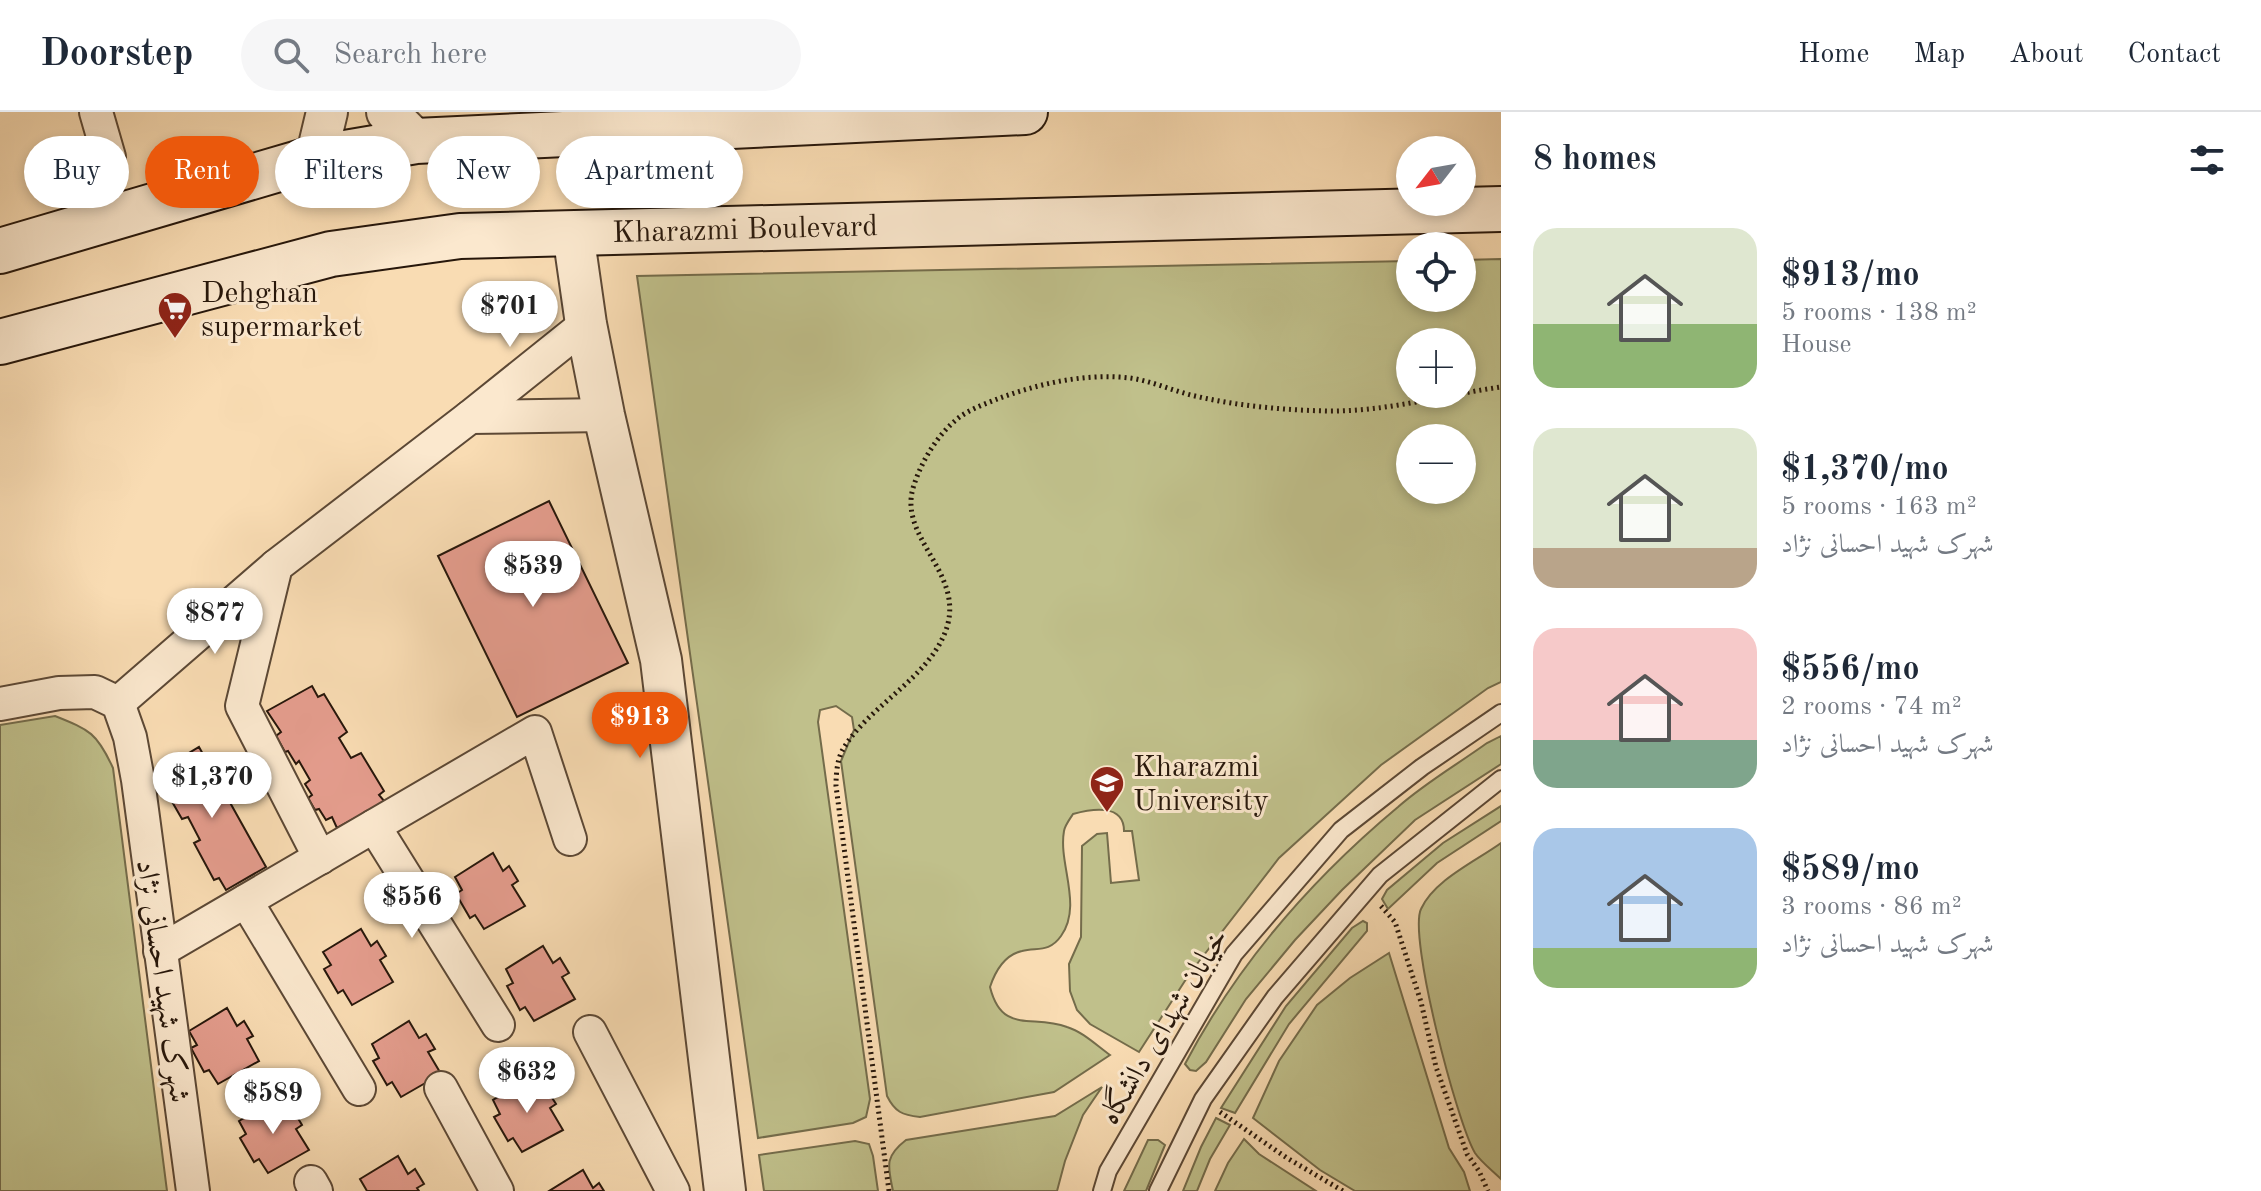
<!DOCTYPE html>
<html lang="en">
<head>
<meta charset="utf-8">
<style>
  :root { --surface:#fff; --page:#f6f6f7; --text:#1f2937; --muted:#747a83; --line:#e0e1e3; --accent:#ea580c }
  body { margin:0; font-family:"Old Standard TT",Amiri,serif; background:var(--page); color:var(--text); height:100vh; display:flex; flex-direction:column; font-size:30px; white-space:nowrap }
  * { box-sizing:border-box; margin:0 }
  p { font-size:26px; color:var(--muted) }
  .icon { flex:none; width:44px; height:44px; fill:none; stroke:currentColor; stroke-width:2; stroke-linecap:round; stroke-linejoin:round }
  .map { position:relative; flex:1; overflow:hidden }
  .side { display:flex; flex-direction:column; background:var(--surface); width:760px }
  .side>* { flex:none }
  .banner { position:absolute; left:24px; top:24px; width:760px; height:72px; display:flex; gap:16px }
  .needle { width:52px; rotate:239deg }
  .buttons { position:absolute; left:1396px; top:24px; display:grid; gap:16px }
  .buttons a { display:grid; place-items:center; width:80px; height:80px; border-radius:50%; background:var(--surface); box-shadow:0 4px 12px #0003; font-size:40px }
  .price { position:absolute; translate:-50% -68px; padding:0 18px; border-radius:28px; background:#fff; color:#222; font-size:26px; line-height:52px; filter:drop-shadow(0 2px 4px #0008) }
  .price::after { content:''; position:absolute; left:50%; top:48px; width:24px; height:18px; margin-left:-12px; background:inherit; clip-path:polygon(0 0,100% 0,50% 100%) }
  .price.on { background:var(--accent); color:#fff }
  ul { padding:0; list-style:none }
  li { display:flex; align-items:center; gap:24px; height:200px; padding:0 32px }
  li span { display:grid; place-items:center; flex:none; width:224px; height:160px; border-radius:24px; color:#555 }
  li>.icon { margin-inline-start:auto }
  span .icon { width:96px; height:96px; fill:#fffc; stroke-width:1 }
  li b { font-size:34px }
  h2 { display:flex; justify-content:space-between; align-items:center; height:96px; padding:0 32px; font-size:34px }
  .tag { padding:0 28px; border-radius:36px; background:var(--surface); box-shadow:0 4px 12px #0003; font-size:28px; line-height:72px }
  .tag.on { background:var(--accent); color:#fff }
  header { display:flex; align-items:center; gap:48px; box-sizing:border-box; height:112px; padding:0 40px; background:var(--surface); border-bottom:2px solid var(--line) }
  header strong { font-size:38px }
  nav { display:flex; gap:44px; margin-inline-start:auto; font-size:28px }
  .search { width:560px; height:72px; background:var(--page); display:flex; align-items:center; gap:20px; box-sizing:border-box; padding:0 28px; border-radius:44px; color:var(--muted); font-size:30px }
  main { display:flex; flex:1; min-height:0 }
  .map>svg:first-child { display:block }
  .green { fill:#c0c08b; stroke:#746c4b; stroke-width:2; fill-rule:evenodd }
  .building { fill:#e59d8e; stroke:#27170b; stroke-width:2 }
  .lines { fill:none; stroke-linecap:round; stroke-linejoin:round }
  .service-casing { stroke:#5c4835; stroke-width:20 }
  .minor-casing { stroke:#5c4835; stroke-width:36 }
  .tertiary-casing { stroke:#5c4835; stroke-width:44 }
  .secondary-casing { stroke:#27170b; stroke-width:48 }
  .path { stroke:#27170b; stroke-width:5; stroke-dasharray:2 4; stroke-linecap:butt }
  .service { stroke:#fbe8ce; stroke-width:16 }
  .minor { stroke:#fbe8ce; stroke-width:32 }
  .tertiary { stroke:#fbe8ce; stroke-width:40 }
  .secondary { stroke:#fbe8ce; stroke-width:44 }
  .labels { text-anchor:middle; stroke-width:6; stroke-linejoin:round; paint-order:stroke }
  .street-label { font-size:30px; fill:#27170b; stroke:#fbe8ce }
  .poi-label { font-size:30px; fill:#27170b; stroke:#fbe8ce; text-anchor:start }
</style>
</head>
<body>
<header>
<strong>Doorstep</strong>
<div class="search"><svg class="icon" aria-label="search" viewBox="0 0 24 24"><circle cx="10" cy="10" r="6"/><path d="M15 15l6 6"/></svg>Search here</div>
<nav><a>Home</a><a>Map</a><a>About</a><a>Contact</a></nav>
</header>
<main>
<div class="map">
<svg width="1501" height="1079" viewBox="0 0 1501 1079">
  <rect width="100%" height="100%" fill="#f9dcb3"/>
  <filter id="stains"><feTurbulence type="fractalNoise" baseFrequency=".0025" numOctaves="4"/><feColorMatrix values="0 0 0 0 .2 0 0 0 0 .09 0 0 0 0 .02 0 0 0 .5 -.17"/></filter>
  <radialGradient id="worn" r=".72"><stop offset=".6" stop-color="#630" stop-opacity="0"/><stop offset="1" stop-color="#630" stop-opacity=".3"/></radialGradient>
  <g class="green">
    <path d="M1501,147V570L1488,576L1381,653L1279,746L1190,861L1139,940L1090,912L1077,898L1070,879L1069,852L1081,825L1082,734L1097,722L1107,721L1111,771L1139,768L1132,719H1124C1124,691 1091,697 1073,702C1070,707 1065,713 1064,719C1058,752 1083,793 1061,824C1049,841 1037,835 1022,839C1004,843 995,860 990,875C1002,923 1032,902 1067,915C1083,920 1096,933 1110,943L1054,980L920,1005C902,1003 895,1000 887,984L841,649L854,618L852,605L836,594L820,598L818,610L870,987L866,1005L853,1011L758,1026L637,164L1410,149V186H1462V148ZM1462,230V282H1410V230ZM1462,326V378H1410V326Z"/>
    <path d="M55,604C90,618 97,621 113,656L167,1079H0V613Z"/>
    <path d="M1501,624V652L1415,708L1342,778L1295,828L1246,887L1206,950L1196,959L1190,958L1185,952C1237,853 1313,766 1398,695C1425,671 1458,652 1487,631Z"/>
    <path d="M1501,694V709L1437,751L1388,797L1382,787L1387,778L1443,731Z"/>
    <path d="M1501,731V1067C1493,1059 1481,1050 1475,1041C1457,1011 1408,824 1421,797C1434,768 1476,749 1501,731Z"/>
    <path d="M1363,809L1367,811V819L1289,912L1235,1001L1221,996L1286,894L1352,816Z"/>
    <path d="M1389,841L1449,1036L1464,1060L1470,1079H1355L1320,1058L1253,1006L1279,949L1317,893L1350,866Z"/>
    <path d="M1102,975L1083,1003L1065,1049L1057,1079H893C888,1054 884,1045 906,1028L1055,1004Z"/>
    <path d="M1216,1006L1230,1013L1210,1047L1197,1079H1183L1201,1035Z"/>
    <path d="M1244,1027L1259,1042L1316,1079H1215L1228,1051Z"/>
    <path d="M1148,1028H1158L1165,1033L1146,1079H1124Z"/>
    <path d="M855,1029L869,1032L873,1044L878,1079H764L759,1043Z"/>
  </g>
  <g class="building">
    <path d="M549,389L628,551L517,605L438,444Z"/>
    <path d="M312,574L318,585L324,582L347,620L339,626L351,646L361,641L384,679L379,683L385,690L337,716L332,705L326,708L319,697L315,698L308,686L312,683L305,672L310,668L299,649L296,652L288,639L285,640L276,624L281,620L267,599Z"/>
    <path d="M199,635L266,755L226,778L219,766L214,768L194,731L200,728L188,705L182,707L163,674L170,667L164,656Z"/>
    <path d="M493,741L503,759L509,754L518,769L512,773L525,794L484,817L475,803L470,806L456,782L462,778L455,765Z"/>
    <path d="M361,817L371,834L377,829L386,844L380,848L393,870L352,893L343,878L338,881L324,857L331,853L323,840Z"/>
    <path d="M543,834L553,851L560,846L569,861L562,865L575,887L534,909L525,895L520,898L507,874L513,871L506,857Z"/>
    <path d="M227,896L237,914L244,909L253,924L247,927L259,949L218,972L209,958L204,960L191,936L197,933L189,919Z"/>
    <path d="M409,909L419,926L426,922L435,937L428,940L441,962L401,985L392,970L387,973L373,949L379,946L372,932Z"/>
    <path d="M531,965L541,982L547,978L556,992L550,996L563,1018L522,1040L513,1026L508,1029L494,1005L500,1002L493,988Z"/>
    <path d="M277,986L287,1003L293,998L302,1013L296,1017L309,1038L268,1061L259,1047L254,1050L240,1026L246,1022L239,1009Z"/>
    <path d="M398,1044L408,1062L415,1057L424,1072L417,1076L419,1079H367L360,1067Z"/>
    <path d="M583,1058L593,1076L599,1071L604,1079H549Z"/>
  </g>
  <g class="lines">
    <g class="service-casing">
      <g id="service">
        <path d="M1102,1079L1108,1059L1234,842L1341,718L1422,655L1501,601"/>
        <path d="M1158,1079L1203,987L1275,885L1380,763L1501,667"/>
      </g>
    </g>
    <g class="minor-casing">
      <g id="minor">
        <path d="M96,0L109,45"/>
        <path d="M470,305L604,303"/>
        <path d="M118,591L276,454"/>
        <path d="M0,592L59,581L95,580L118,591L130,625L138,668L193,1079"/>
        <path d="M374,714L498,913"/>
        <path d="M320,746L242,594L276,454L470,305L586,212"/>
        <path d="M246,789L359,977"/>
        <path d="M160,839L535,620L570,727"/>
        <path d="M590,920L673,1079"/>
        <path d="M441,976L497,1079"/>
        <path d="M311,1070L316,1079"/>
      </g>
    </g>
    <g class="tertiary-casing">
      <g id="tertiary">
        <path d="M387,0L416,29"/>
        <path d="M316,46L327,0"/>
        <path d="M573,121L586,212L604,303L661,548L725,1079"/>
      </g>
    </g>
    <g class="secondary-casing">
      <g id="secondary">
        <path d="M0,139L316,46L416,29L1025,0"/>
        <path id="s1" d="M0,230L331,142L460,124L1501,97"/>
      </g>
    </g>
    <g class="path">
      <path d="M1381,794L1395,810L1421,890L1436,955L1467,1042L1479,1059L1488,1079"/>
      <path d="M1220,1000L1287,1046L1343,1079"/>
      <path d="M889,1079L836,674C836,663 837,649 842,639C867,594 931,566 947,515C964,459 896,425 914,373C922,348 939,320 961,304C973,296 987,291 1000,286C1041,271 1086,261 1130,266C1152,269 1173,279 1195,284C1238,294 1283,298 1327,299C1386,300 1443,283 1501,275"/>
    </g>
    <use href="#service" class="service"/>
    <use href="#minor" class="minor"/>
    <use href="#tertiary" class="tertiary"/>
    <use href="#secondary" class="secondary"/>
  </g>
  <defs>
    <g id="supermarket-pin" transform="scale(1.8)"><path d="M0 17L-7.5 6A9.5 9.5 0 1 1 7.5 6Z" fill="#8f2418" stroke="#fbe8ce"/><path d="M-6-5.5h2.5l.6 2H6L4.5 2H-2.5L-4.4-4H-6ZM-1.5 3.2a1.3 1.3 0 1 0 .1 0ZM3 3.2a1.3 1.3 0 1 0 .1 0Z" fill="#fff"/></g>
    <g id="university-pin" transform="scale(1.8)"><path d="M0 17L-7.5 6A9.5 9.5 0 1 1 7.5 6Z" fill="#8f2418" stroke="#fbe8ce"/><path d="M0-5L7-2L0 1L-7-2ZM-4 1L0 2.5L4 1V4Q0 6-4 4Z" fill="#fff"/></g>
  </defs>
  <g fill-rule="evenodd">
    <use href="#supermarket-pin" x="175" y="197"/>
    <use href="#university-pin" x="1107" y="671"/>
  </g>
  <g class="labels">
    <g class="street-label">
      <text dy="10" stroke="none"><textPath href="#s1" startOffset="758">Kharazmi Boulevard</textPath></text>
      <text transform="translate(164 869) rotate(82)" y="10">شهرک شهید احسانی نژاد</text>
      <text transform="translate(1163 914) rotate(-59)" y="10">خیابان شهدای دانشگاه</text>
    </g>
    <g class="poi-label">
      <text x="201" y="190">Dehghan<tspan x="201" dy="34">supermarket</tspan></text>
      <text x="1133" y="664">Kharazmi<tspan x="1133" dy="34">University</tspan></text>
    </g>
  </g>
  <rect width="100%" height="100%" filter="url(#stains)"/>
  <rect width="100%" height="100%" fill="url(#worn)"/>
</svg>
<div class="buttons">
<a><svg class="needle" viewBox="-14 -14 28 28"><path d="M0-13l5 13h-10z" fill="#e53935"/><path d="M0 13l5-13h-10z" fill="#747a83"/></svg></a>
<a><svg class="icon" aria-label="locate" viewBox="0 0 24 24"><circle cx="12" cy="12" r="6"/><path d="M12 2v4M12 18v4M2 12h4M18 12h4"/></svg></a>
<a>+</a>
<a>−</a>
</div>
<b class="price" style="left:510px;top:237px">$701</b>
<b class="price" style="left:533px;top:497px">$539</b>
<b class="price" style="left:215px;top:544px">$877</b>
<b class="price on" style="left:640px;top:648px">$913</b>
<b class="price" style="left:212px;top:708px">$1,370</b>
<b class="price" style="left:412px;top:828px">$556</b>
<b class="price" style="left:527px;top:1003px">$632</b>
<b class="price" style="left:273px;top:1024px">$589</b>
<div class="banner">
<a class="tag">Buy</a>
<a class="tag on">Rent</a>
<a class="tag">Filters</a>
<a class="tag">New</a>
<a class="tag">Apartment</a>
</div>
</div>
<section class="side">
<h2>8 homes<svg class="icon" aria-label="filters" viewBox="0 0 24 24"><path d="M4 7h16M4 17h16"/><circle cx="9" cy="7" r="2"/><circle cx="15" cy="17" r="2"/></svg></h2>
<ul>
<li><span style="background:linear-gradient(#dfe7d0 60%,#8fb573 0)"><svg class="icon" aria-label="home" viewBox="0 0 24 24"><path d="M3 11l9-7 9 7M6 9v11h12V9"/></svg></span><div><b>$913/mo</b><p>5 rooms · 138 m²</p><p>House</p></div></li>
<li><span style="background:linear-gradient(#dfe7d0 75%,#b9a48a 0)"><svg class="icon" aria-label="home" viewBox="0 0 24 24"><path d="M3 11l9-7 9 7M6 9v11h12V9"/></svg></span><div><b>$1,370/mo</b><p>5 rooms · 163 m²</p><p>شهرک شهید احسانی نژاد</p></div></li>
<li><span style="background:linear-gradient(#f6c9c9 70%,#7fa58c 0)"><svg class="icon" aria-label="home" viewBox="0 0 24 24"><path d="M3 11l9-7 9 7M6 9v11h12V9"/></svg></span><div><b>$556/mo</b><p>2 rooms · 74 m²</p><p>شهرک شهید احسانی نژاد</p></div></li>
<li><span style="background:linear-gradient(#a9c7e8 75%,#8fb573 0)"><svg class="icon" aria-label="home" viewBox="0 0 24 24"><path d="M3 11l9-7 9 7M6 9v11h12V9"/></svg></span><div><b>$589/mo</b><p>3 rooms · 86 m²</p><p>شهرک شهید احسانی نژاد</p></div></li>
</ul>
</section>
</main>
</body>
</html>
